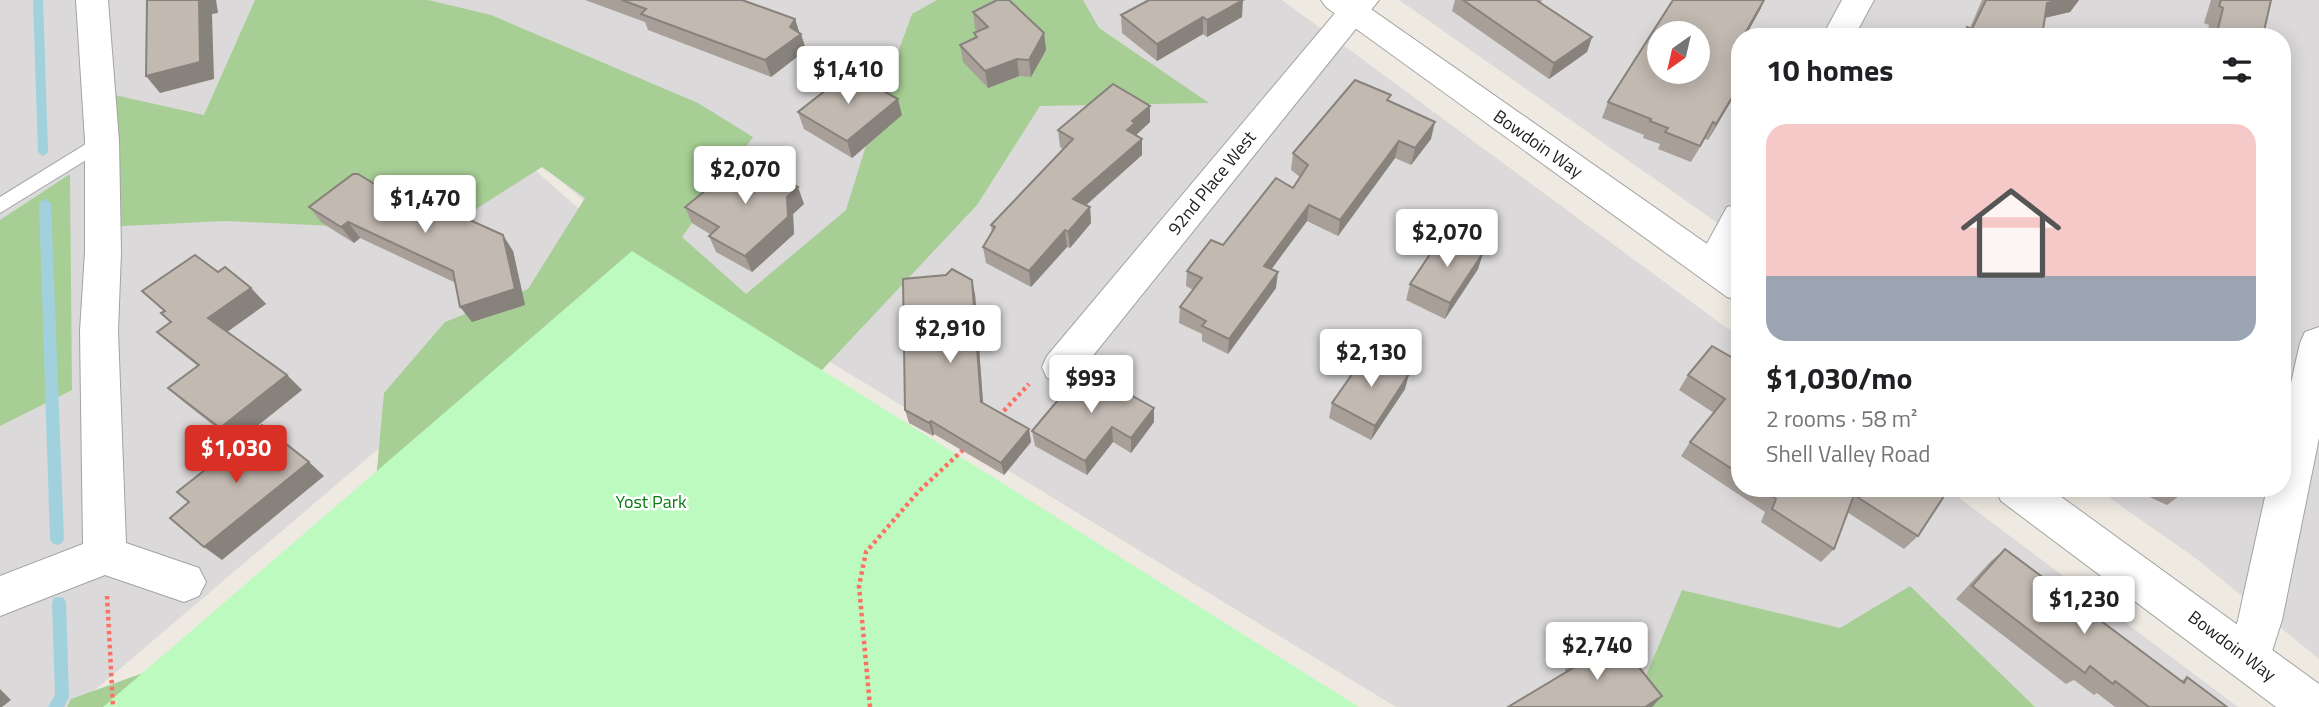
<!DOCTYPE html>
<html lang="en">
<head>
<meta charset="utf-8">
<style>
  :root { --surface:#fff; --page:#f6f6f6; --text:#202124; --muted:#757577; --accent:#d93025 }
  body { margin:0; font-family:"Titillium Web",sans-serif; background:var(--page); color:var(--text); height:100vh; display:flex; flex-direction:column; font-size:26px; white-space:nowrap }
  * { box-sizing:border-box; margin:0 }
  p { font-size:23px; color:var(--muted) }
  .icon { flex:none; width:38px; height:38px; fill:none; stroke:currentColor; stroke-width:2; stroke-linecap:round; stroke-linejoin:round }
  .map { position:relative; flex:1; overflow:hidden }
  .drawer { position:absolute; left:1731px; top:28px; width:560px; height:469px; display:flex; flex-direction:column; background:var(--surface); border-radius:28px; box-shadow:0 4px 18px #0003 }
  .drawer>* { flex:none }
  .needle { width:46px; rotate:214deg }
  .tools { position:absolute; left:1647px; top:21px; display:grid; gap:14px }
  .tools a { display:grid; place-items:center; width:63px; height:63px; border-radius:50%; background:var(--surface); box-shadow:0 4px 18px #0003; font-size:35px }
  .price { position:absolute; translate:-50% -60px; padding:0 16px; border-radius:7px; background:#fff; color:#222; font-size:23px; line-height:46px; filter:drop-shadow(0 2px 4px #0008) }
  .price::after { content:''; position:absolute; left:50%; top:42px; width:21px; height:16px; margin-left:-10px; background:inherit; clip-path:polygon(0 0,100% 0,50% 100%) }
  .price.current { background:var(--accent); color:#fff }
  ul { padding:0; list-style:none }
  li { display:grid; align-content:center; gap:14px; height:371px; padding:0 35px }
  li span { display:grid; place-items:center; height:217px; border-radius:21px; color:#555 }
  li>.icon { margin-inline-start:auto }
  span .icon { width:126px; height:126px; fill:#fffc; stroke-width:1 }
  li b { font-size:30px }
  h2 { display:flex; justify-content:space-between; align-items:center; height:84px; padding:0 35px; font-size:30px }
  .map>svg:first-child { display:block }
  .residential { fill:#dbd9d9; fill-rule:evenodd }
  .forest { fill:#a7cf95 }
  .park { fill:#bdfac0 }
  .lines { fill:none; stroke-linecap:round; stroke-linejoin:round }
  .stream { fill:#a1d1dd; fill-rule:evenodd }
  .service-casing { stroke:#a3a3a3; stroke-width:2 }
  .minor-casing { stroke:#a3a3a3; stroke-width:2 }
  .tertiary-casing { stroke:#a3a3a3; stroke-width:2 }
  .path { stroke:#fd7164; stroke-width:4.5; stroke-dasharray:3.5 3.5; stroke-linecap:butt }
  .service { fill:#fff; fill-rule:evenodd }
  .minor { fill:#fff; fill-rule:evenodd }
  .tertiary { fill:#fff; fill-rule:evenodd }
  .wall { fill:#a79f98 }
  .shaded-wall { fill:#88827c }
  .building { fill:#c2b9b1; stroke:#88827c; stroke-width:2; fill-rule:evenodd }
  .labels { text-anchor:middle; stroke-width:5; stroke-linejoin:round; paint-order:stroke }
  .street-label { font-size:18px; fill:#1c1c1c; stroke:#fff }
  .park-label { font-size:18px; fill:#097c10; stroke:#fff }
</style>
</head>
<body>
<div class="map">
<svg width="2319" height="707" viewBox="0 0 2319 707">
  <rect width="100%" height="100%" fill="#eeeae2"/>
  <g class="residential">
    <path d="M0,0H342L619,244L75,707H0Z"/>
    <path d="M349,0H1282L1739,337L1740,488H1946L2238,707H1396L630,240Z"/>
    <path d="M1399,0H2319V659L2198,560L2096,488H2282V37H1740L1739,238ZM1659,33H1698V72H1659Z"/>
  </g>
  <g class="forest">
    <path d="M255,0H428L491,15L698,103L753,137L682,237L746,294L846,210L877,110L912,14L937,0H1083L1099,28L1209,103L1040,106L977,205L808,385L1302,707H67L71,699L182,659L374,502L384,393L445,322L528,289L585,198L542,167L468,214L377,228L224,221L105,227L110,94L204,115Z"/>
    <path d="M70,174L72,390L0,426V220Z"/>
    <path d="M1910,586L2035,707H1633L1682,590L1840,628Z"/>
  </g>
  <path class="park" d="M632,251L1359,707H103Z"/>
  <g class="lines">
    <g class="stream">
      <path d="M33,0H43L48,152L43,156L38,152Z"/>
      <path d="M45,199L51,203L64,539L62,543L57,545L52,543L50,539L39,203Z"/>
      <path d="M59,597L64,598L66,603L69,697L64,707H48L55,695L52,603L54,598Z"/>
    </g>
    <g class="service-casing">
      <path id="service" d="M102,134L109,136L111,141L109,146L0,213V197Z"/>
    </g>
    <g class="minor-casing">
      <g id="minor">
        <path d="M76,0H108L119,141L121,252L118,331L126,543L199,568L206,582L199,596L184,602L105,575L0,616V576L83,544L80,331L85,252V141Z"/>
        <path d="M1346,0H1379L1075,378L1061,383L1047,378L1042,367L1047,356Z"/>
        <path d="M1842,0H1874L1854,37H1822Z"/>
        <path d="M1740,204V251L1725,277L1712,281L1699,277L1694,267L1727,207Z"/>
        <path d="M2319,327V438L2282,620L2265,673L2249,679L2233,673L2227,658L2238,620L2267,488H2282V423L2300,343L2305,332Z"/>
      </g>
    </g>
    <g class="tertiary-casing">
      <g id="tertiary">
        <path d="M1321,0H1358L1740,267V301L1727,297L1326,7Z"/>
        <path d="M1995,488H2049L2319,684V707H2276L2001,501Z"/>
      </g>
    </g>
    <g class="path">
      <path d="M999,416L1029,384"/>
      <path d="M107,596L113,707"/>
      <path d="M870,707L859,586L866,552L919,491L965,448"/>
    </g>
    <use href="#service" class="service"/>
    <use href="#minor" class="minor"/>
    <use href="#tertiary" class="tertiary"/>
  </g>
  <g class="wall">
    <path d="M585,0H742L795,19L799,32L801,34L806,50L771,77L648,30L645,22Z"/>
    <path d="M1455,0H1542L1540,3L1592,37L1587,52L1549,79L1452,11Z"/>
    <path d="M1982,0H2079L2070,12L2045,18L2042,37H1961L1967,27L1970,28Z"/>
    <path d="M2211,0H2271L2264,31L2272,37H2206L2209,25L2204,23Z"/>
    <path d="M1761,8L1735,54L1740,56V86L1708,140L1705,139L1691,162L1658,149L1660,144L1643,138L1644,135L1602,118L1608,102Z"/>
    <path d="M973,12L1044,33L1046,50L1031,77L1019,76L988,88L963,62L960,45L975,38L974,33L978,31L975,29Z"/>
    <path d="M1121,15L1242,17L1207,37L1203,34L1157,61L1122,33Z"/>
    <path d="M1390,102L1431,139L1411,165L1395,158L1338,236L1307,221L1271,269L1276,288L1228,354L1202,341V334L1179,323L1180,307L1193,290L1186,286L1187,271L1223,245L1293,188L1300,177L1291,170L1293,153Z"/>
    <path d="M1150,106V122L1136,135L1142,155L1086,205L1090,207L1091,223L1070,248L1067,247L1031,287L986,263L983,247L992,232L991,225L1063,149L1060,147L1058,130Z"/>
    <path d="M798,112L902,115L852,158L804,129Z"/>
    <path d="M404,202L513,251L525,305L472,322L456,283L360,238L354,243L322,223L309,207Z"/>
    <path d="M804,204L793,214L794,234L752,272L716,252L709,236L710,234L692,223L685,207Z"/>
    <path d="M1483,253L1478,269L1445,319L1406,300L1410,284Z"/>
    <path d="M218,272L251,288L266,304L227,332L287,375L302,390L236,443L185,403L168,388L198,366L174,347L157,332L171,322L161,313L164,311L142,291Z"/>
    <path d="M975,294L983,403L1029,429L1031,442L1004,475L934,434L933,436L909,423L905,410Z"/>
    <path d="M1740,362V488H1945L1918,536L1904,549L1847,512L1834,549L1821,562L1761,522L1765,512L1681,456L1690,442L1714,413L1679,390L1688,375Z"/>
    <path d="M1405,389L1371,440L1329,418L1332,403Z"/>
    <path d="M1154,422L1131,453L1113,442L1087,475L1035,446L1032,431Z"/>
    <path d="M2130,488H2186V491L2167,505Z"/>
    <path d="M2005,549L2181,681L2187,677L2227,707H2115L2097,693L2094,695L2074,680L2066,684L1956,599L1990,562Z"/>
    <path d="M1573,659L1662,696L1652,707H1508L1566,672L1565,670Z"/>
  </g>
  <g class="shaded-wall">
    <path d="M199,0H216L218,13L212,14L214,79L160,93L146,76Z"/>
    <path d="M1243,0L1242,17L1207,37V20Z"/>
    <path d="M1764,0L1761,8L1745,37H1743Z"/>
    <path d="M2060,0H2079L2070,12L2035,20L2047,3Z"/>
    <path d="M1203,17V34L1157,61V44Z"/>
    <path d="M795,19L800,35L801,34L806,50L771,77L765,60Z"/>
    <path d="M1044,33L1046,50L1031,77L1029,60Z"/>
    <path d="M1592,37L1587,52L1549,79L1554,63Z"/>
    <path d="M1017,59L1019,76L988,88L985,71Z"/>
    <path d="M1740,84V86L1708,140L1716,124Z"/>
    <path d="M898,99L902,115L852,158L847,141Z"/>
    <path d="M1150,106V122L1136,135L1127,130L1132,121Z"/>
    <path d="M1435,122L1431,139L1411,165L1415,148Z"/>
    <path d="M1142,139V155L1075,215L1073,199Z"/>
    <path d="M1399,141L1395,158L1338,236L1340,220Z"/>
    <path d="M798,187L804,204L793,214L794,234L752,272L745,256L787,197Z"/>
    <path d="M1309,205L1307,221L1262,282L1264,266Z"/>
    <path d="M1090,207L1091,223L1070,248L1068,232Z"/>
    <path d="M348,222L360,238L354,243L341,227Z"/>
    <path d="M1065,230L1067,247L1031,287L1029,271Z"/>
    <path d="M503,235L513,251L525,305L472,322L460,307Z"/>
    <path d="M1483,253L1478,269L1445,319L1450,303Z"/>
    <path d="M1278,272L1276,288L1228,354L1229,339Z"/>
    <path d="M972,280L975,294L984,415L981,402Z"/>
    <path d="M251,288L266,304L224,334L208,318Z"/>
    <path d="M1409,374L1405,389L1371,440L1375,426Z"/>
    <path d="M287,375L302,390L236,443L220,428Z"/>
    <path d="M1154,408V422L1131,453V438Z"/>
    <path d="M931,421L934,434L933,436L929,423Z"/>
    <path d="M1112,427L1113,442L1087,475L1085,461Z"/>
    <path d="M1029,429L1031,442L1004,475L1001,463Z"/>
    <path d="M309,462L324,476L222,560L204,547Z"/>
    <path d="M0,689L11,700L2,707H0Z"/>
    <path d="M1662,696L1652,707H1645Z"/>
  </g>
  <g class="building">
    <path d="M147,0H199L200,62L146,76Z"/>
    <path d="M622,0H742L795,19L790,27L801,34L765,60L641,14L646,9Z"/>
    <path d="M997,0H1009L1044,33L1029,60L1017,59L985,71L960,45L977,37L974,33L988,27L973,12Z"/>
    <path d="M1149,0H1243L1207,20L1203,17L1157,44L1121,15Z"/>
    <path d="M1463,0H1536L1592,37L1554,63Z"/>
    <path d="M1673,0H1764L1743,37H1740V43L1734,54L1740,56V84L1716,124L1713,122L1700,146L1665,132L1668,128L1650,121L1651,119L1608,102ZM1659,33H1698V72H1659Z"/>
    <path d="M1986,0H2060L2047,3L2042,37H1962L1967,27L1972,29Z"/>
    <path d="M2221,0H2271L2264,31L2273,33L2272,37H2216L2223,8L2219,6Z"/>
    <path d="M849,72L898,99L847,141L798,112Z"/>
    <path d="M1355,80L1391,95L1387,100L1435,122L1415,148L1399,141L1340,220L1309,205L1264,266L1278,272L1229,339L1202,326L1206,321L1180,307L1202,278L1187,271L1211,240L1223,245L1276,178L1293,188L1308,165L1293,153Z"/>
    <path d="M1113,84L1150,106L1132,121L1135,123L1127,130L1142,139L1073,199L1090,207L1068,232L1065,230L1029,271L983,247L995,227L991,225L1073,139L1058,130Z"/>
    <path d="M746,158L798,187L787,197L788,217L745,256L709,236L719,227L685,207Z"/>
    <path d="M353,174H358L404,202L408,199L414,201L417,199L430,202L503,235L515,289L460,307L453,271L348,222L341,227L309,207Z"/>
    <path d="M1443,235L1483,253L1450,303L1410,284Z"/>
    <path d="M195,255L218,272L225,267L251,288L208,318L287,375L220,428L168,388L199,365L157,332L171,322L161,313L165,311L142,291Z"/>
    <path d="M952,269L972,280L981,402L1029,429L1001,463L931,421L929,423L905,410L903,279L946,275Z"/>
    <path d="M1712,346L1740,362V474L1690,442L1725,399L1688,375Z"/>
    <path d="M1367,353L1409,374L1375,426L1332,403Z"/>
    <path d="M1084,369L1154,408L1131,438L1112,427L1085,461L1032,431Z"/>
    <path d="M262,425L309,462L204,547L170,518L189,502L177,492Z"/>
    <path d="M1760,488H1945L1948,490L1918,536L1854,495L1834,549L1772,509L1776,499Z"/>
    <path d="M2005,549L2184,683L2187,677L2227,707H2149L2115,681L2113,684L2090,666L2085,673L1972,586Z"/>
    <path d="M1613,635L1662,696L1645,707H1508L1578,665L1573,659Z"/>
  </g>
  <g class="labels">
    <g class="street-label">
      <text transform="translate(1538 144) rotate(35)" y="6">Bowdoin Way</text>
      <text transform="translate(1212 183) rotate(-51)" y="6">92nd Place West</text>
      <text transform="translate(2232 646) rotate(37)" y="6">Bowdoin Way</text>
    </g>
    <g class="park-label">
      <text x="651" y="508">Yost Park</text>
    </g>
  </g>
</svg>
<div class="tools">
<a><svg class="needle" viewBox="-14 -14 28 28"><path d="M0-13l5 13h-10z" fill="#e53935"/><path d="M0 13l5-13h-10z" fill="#757577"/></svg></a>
</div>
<b class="price" style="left:848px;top:106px">$1,410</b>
<b class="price" style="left:745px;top:206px">$2,070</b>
<b class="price" style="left:425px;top:235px">$1,470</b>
<b class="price" style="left:1447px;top:269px">$2,070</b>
<b class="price" style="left:950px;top:365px">$2,910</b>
<b class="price" style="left:1371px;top:389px">$2,130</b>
<b class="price" style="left:1091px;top:415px">$993</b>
<b class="price current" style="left:236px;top:485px">$1,030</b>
<b class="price" style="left:2084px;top:636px">$1,230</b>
<b class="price" style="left:1597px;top:682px">$2,740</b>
<section class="drawer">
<h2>10 homes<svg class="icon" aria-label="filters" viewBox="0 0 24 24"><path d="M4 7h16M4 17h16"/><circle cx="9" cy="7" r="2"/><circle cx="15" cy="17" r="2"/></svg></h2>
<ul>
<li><span style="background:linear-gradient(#f6c9c9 70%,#9aa5b1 0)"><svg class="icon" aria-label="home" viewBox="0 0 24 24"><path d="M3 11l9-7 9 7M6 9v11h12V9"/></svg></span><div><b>$1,030/mo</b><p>2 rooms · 58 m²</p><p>Shell Valley Road</p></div></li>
</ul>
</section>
</div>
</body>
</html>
